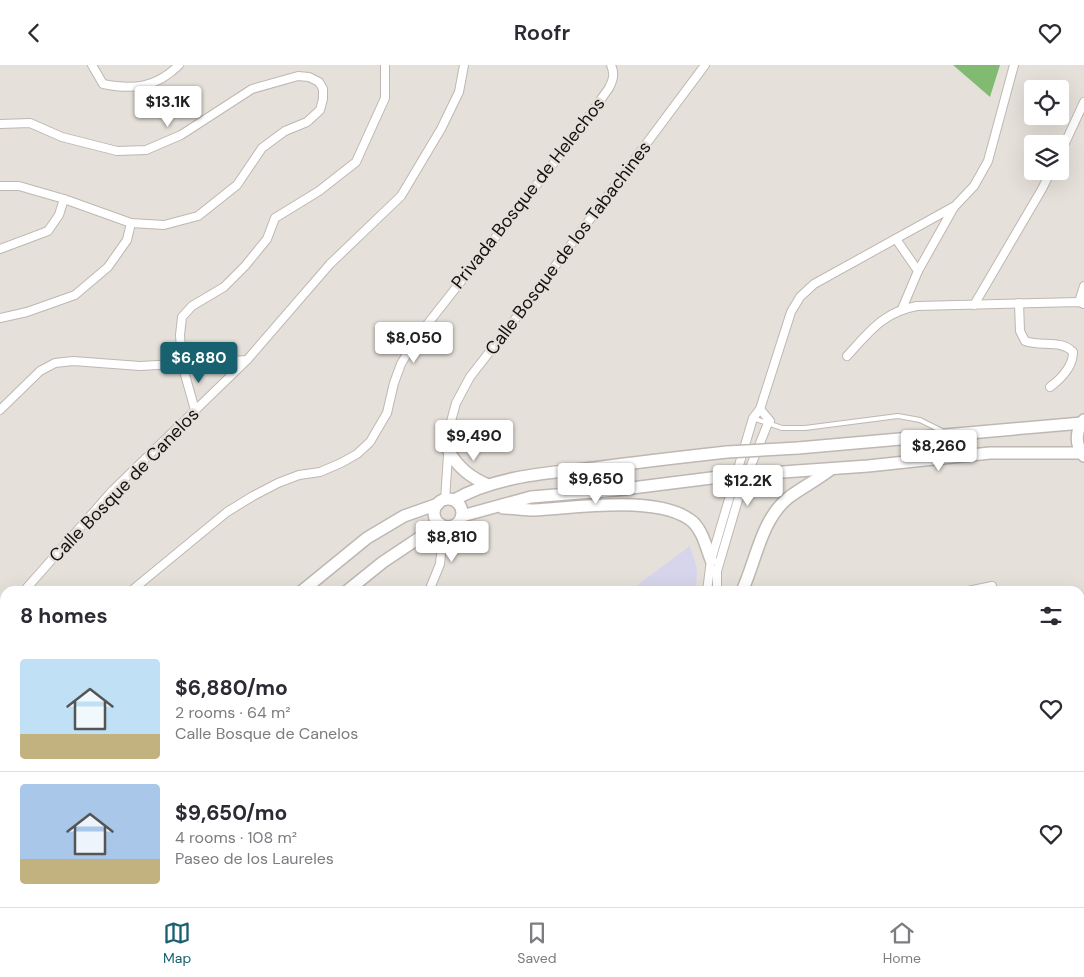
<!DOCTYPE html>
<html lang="en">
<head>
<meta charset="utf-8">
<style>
  :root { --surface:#fff; --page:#f7f7f7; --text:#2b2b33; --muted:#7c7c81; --line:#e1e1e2; --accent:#18616f }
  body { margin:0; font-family:"DM Sans",sans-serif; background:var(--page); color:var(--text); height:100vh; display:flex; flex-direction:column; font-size:19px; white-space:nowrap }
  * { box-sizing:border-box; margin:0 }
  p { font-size:16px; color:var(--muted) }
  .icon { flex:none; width:28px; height:28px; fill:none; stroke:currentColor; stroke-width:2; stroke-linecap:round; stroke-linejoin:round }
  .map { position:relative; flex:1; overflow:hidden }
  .side { position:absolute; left:0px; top:521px; width:1085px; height:321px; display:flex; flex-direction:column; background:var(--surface); border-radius:15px 15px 0 0; box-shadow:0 5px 20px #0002 }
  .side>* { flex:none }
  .tools { position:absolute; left:1024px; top:15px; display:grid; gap:10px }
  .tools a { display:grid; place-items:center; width:45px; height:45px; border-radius:5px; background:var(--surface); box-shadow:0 5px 20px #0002; font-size:25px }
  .price { position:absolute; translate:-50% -42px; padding:0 11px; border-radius:5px; background:#fff; color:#222; font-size:16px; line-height:32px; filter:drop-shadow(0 1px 2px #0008) }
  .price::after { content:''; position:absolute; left:50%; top:30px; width:15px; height:11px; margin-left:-8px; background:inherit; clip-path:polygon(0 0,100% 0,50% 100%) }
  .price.current { background:var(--accent); color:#fff }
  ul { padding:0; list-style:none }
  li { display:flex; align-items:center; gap:15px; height:125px; padding:0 20px }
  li+li { border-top:1px solid var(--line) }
  li span { display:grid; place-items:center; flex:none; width:140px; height:100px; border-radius:5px; color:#555 }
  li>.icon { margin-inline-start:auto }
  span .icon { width:60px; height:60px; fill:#fffc; stroke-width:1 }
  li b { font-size:21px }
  h2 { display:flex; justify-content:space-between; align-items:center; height:60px; padding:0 20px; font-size:21px }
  header { display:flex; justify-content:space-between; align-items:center; height:65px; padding:0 20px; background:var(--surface); font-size:22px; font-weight:600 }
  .menu { display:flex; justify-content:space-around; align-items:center; height:70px; border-top:1px solid var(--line); background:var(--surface); font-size:14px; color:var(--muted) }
  .menu a { display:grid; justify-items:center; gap:2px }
  .menu .current { color:var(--accent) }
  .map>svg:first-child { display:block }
  .commercial { fill:#d7d5eb }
  .forest { fill:#80bb71 }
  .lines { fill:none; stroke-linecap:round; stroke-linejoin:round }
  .service-casing { stroke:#beb7b2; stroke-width:6 }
  .minor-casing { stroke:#beb7b2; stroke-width:10 }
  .tertiary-casing { stroke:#beb7b2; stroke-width:12 }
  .secondary-casing { stroke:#beb7b2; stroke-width:14 }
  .service { stroke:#fff; stroke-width:4 }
  .minor { stroke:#fff; stroke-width:8 }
  .tertiary { stroke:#fff; stroke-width:10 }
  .secondary { stroke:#fff; stroke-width:11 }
  .secondary-bridge-casing { stroke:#beb7b2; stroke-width:14; stroke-linecap:butt }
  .secondary-bridge { stroke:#fff; stroke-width:11 }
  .labels { text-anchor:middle; stroke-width:5; stroke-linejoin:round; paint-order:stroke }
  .street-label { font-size:18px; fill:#14110f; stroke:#e6e0da }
</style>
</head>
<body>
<header><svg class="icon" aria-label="back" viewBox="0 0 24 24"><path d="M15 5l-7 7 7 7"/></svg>Roofr<svg class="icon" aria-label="heart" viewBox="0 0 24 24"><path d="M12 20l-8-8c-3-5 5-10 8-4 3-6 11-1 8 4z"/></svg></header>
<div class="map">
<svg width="1084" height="842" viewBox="0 0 1084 842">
  <rect width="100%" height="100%" fill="#e6e0da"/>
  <g class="commercial">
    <path d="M690,481L697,504L696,526H634L640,518Z"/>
    <path d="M363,838H456L450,842H356Z"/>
    <path d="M587,838H822L825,842H581Z"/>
  </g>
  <path class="forest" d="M953,0H1000L990,32Z"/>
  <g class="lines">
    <g class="service-casing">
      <g id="service">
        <path d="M753,353L782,363H805L898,351L920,355L942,366"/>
        <path d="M824,842L830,838"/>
      </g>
    </g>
    <g class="minor-casing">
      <g id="minor">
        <path d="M92,0L103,19C133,25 156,23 179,0"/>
        <path d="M0,59L30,58L62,72L117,86L146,85L181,70L252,24L298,11L309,12L319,17L323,24V34L320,45L307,57L285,66L262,83L237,120L198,151L164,160L131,158L64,134L19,121H0"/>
        <path d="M1060,89L1084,37"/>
        <path d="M896,174L918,206L902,244"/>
        <path d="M0,184L48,166L59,150L64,134"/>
        <path d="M918,206L954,142"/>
        <path d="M1079,237L1084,221"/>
        <path d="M1019,238L1020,266L1025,276C1041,282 1061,274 1073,287C1073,302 1062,313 1050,322"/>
        <path d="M974,240L1042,124L1051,106"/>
        <path d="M0,253L27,247L75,230L108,202L127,175L131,158"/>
        <path d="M847,291C869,267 883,247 917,241L1079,237L1084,239"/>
        <path d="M0,345L40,306L55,298L73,296L140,301L247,295L330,199L401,131L441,64L459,27L464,0"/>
        <path d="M195,345L182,299L180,270L182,252L192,241L224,222L245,201L267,174L275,153L319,126L356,97L385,33V0"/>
        <path d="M445,435L450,360L456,338L470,312L526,240L705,0"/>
        <path d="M24,526L113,425L247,295"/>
        <path d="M131,526L227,447L253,431L278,418L299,410L320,407L341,398L357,389L370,377L387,348L394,318L401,299L415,275L574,72L609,23C613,15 615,9 611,0"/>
        <path d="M429,526L440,499L444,461"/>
        <path d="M707,526L711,495L753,353L760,344L791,247L800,232L814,219L955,141L974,121L988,96L1014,0"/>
        <path d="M717,526V506L740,428L768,358L770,356L760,344"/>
        <path d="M968,526L992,521"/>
        <path d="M0,553L5,547"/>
        <path d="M0,632L5,628"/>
        <path d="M1080,644L1084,643"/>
        <path d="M1080,660H1084"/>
        <path d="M1074,838L1075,842"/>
        <path d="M106,842L109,838"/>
        <path d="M209,842L214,838"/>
        <path d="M310,842L325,838"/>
        <path d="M352,842L359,838"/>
      </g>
    </g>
    <g class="tertiary-casing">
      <g id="tertiary">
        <path d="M838,838L841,842"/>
        <path d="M863,838L866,842"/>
        <path d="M483,842L489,838"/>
        <path d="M558,842L564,838"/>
      </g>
    </g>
    <g class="secondary-casing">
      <g id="secondary">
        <path d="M1084,355C1075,366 1075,380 1084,391"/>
        <path d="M798,383L1082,358"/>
        <path d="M449,387C459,403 470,412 488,420"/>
        <path d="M797,406L868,401L990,388H1081"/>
        <circle cx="448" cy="448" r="14"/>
        <path d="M454,435C496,411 546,408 594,403C638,397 682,392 727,387"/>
        <path d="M503,443C513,443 524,445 534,445C576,443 660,429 693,457C703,467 706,482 711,495"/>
        <path d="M462,451L531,432L616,425L727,411"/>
        <path d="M302,526L367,473L404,451L438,439"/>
        <path d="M347,526L383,497L440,459"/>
        <path d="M742,526C756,496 761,455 788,433C801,423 817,415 830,405"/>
        <path d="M0,772L5,768"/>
        <path d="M0,810L5,806"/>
      </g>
    </g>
    <use href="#service" class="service"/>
    <use href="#minor" class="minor"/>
    <use href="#tertiary" class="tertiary"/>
    <use href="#secondary" class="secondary"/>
    <g class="secondary-bridge-casing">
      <g id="secondary-bridge">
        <path d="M727,387L798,383"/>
        <path d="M727,411L797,406"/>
      </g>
    </g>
    <use href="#secondary-bridge" class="secondary-bridge"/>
  </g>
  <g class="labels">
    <g class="street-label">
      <text transform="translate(528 128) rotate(-52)" y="6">Privada Bosque de Helechos</text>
      <text transform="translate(568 183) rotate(-53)" y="6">Calle Bosque de los Tabachines</text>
      <text transform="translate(124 420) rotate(-46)" y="6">Calle Bosque de Canelos</text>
    </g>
  </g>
</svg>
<div class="tools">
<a><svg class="icon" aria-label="locate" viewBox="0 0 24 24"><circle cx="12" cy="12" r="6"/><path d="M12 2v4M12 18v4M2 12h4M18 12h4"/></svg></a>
<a><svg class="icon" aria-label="layers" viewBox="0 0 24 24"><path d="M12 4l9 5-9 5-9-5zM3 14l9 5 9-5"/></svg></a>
</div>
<b class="price" style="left:168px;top:63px">$13.1K</b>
<b class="price" style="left:414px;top:299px">$8,050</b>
<b class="price current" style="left:199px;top:319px">$6,880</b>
<b class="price" style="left:474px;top:397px">$9,490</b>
<b class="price" style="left:939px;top:407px">$8,260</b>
<b class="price" style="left:596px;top:440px">$9,650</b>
<b class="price" style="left:748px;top:442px">$12.2K</b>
<b class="price" style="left:452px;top:498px">$8,810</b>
<section class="side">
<h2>8 homes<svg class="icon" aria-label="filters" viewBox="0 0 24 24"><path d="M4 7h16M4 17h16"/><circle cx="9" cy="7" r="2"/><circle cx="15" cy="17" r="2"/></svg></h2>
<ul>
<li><span style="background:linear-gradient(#bfe0f5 75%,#c2b280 0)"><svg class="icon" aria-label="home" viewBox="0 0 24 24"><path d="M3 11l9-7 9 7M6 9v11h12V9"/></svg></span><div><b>$6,880/mo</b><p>2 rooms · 64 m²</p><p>Calle Bosque de Canelos</p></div><svg class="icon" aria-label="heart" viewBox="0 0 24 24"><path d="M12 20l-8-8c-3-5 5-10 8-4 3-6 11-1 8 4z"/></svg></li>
<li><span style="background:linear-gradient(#a9c7e8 75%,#c2b280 0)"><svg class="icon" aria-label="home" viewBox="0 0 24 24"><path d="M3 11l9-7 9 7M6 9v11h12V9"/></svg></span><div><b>$9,650/mo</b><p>4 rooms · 108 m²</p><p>Paseo de los Laureles</p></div><svg class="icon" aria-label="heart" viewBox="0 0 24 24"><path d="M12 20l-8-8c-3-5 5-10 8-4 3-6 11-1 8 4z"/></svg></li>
</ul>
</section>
</div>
<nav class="menu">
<a class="current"><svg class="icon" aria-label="map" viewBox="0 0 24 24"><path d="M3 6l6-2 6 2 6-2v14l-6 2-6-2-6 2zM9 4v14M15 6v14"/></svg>Map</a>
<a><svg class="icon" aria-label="saved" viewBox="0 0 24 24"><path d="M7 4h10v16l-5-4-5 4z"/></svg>Saved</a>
<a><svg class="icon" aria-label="home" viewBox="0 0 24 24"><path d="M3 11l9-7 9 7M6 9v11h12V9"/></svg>Home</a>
</nav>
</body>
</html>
